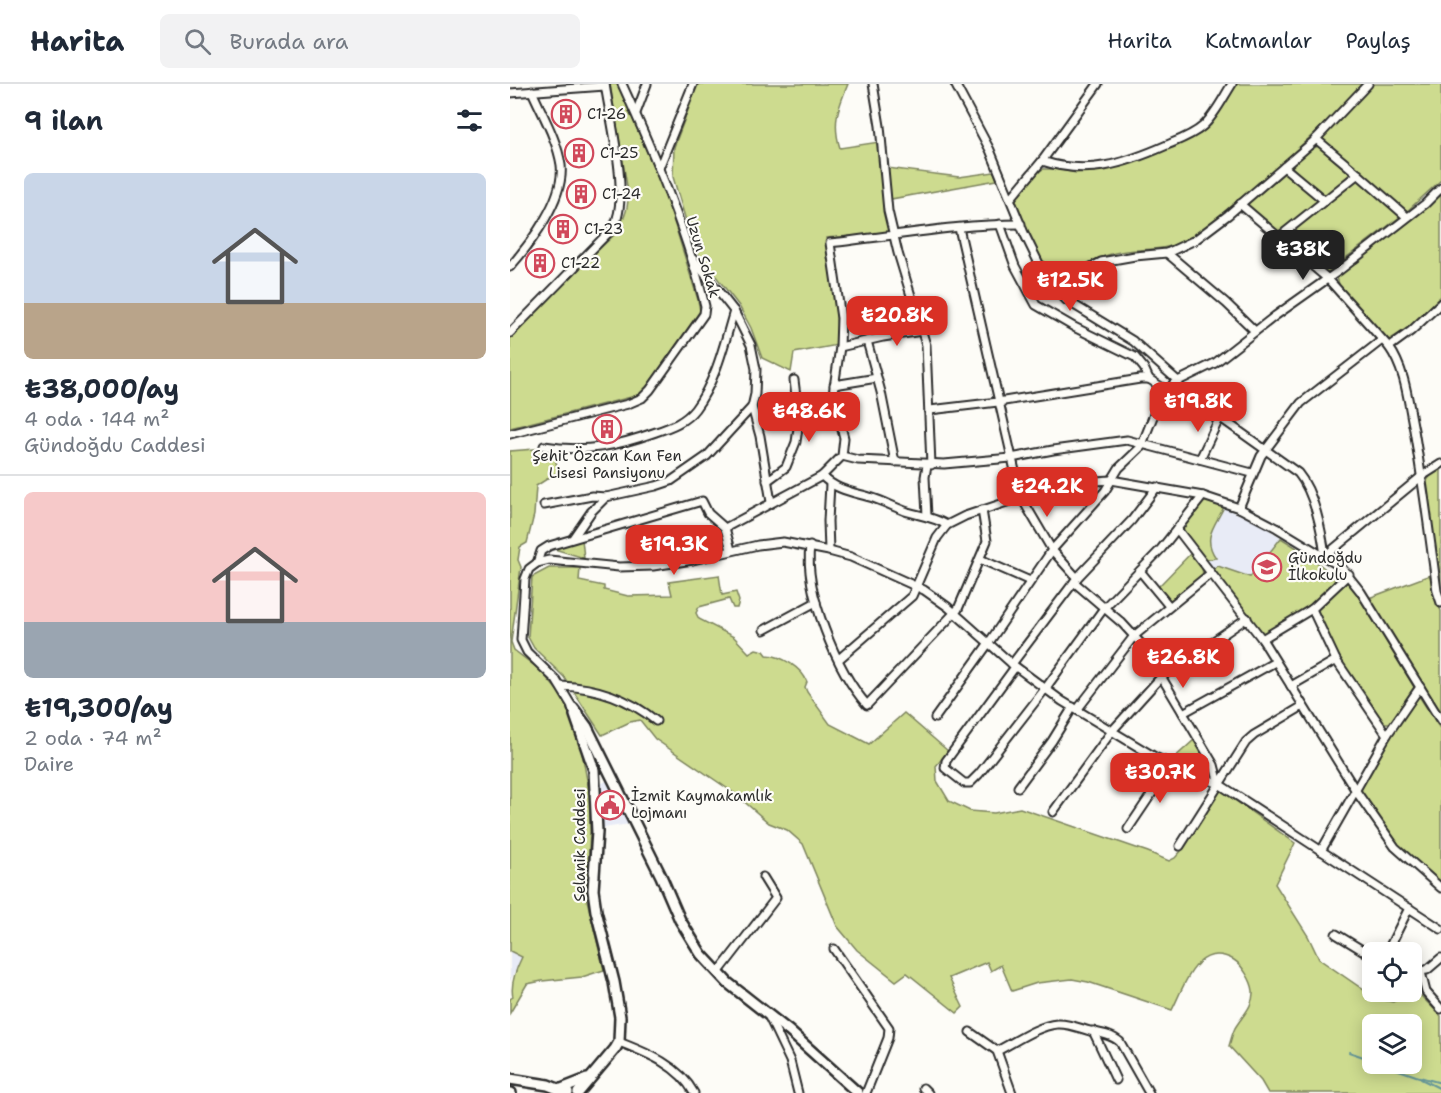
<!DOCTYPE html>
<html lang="tr">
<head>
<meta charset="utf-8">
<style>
  :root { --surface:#fff; --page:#f2f2f3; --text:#1f2937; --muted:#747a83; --line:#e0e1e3; --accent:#d93025 }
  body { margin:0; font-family:"Shantell Sans",sans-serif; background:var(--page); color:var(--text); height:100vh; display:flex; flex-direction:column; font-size:22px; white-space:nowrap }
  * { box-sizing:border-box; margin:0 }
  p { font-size:20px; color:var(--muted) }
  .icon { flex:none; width:33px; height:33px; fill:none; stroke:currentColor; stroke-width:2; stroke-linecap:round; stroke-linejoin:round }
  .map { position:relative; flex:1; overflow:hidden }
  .side { display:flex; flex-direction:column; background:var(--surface); width:510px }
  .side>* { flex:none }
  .fabs { position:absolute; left:852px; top:858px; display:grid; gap:12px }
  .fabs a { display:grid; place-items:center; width:60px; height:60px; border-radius:9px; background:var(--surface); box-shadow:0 3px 15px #0003; font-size:30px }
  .price { position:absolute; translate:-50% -51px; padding:0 14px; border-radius:12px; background:var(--accent); color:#fff; font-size:20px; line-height:39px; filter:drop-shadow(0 2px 3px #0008) }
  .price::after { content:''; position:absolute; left:50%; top:36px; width:18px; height:14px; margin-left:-9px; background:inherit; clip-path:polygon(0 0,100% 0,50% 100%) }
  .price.current { background:#222; color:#fff }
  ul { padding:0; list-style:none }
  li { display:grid; align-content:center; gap:12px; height:318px; padding:0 24px }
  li+li { border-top:2px solid var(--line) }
  li span { display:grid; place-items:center; height:186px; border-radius:9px; color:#555 }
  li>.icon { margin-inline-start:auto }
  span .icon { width:108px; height:108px; fill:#fffc; stroke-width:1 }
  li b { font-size:26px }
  h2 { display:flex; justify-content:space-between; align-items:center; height:72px; padding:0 24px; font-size:26px }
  header { display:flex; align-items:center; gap:36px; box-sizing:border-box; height:84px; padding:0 30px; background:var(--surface); border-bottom:2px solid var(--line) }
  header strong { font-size:28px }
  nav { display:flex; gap:33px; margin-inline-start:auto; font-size:21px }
  .search { width:420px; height:54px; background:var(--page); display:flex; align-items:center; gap:15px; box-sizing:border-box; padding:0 21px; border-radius:9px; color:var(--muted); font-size:22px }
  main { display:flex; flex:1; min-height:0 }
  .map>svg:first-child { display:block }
  .built { fill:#e8ebf6 }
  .green { fill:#cddb8f; stroke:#7c835d; stroke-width:1.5; fill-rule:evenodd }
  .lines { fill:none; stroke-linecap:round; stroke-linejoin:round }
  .stream { stroke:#669799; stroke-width:2 }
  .minor-casing { stroke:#2b2b2b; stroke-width:11 }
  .major-casing { stroke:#2b2b2b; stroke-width:14 }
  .minor { stroke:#fdfcf7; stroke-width:7 }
  .major { stroke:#fdfcf7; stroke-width:9 }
  .labels { text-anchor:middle; stroke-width:4.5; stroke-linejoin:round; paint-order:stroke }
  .poi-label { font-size:15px; fill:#2b2b2b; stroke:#fdfcf7; text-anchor:start }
  .street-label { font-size:15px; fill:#2b2b2b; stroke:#fdfcf7 }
</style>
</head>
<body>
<header>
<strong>Harita</strong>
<div class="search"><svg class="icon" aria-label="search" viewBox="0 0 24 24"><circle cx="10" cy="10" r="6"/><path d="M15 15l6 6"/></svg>Burada ara</div>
<nav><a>Harita</a><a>Katmanlar</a><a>Paylaş</a></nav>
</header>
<main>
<section class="side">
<h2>9 ilan<svg class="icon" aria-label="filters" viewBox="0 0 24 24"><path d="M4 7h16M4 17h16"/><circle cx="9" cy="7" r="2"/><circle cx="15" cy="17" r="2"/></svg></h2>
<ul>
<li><span style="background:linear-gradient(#c9d6e8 70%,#b9a48a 0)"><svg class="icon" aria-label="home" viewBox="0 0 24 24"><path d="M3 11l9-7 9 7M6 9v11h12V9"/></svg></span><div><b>₺38,000/ay</b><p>4 oda · 144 m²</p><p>Gündoğdu Caddesi</p></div></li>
<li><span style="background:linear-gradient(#f6c9c9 70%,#9aa5b1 0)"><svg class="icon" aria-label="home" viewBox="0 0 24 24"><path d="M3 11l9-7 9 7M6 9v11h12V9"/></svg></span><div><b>₺19,300/ay</b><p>2 oda · 74 m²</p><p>Daire</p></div></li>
</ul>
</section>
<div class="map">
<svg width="931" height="1009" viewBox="0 0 931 1009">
  <rect width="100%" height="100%" fill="#fdfcf7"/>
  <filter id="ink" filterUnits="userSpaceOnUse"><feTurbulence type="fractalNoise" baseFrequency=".0167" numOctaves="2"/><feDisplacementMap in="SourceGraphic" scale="12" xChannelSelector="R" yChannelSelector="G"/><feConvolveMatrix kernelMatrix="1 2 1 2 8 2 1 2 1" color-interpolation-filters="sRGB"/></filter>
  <g filter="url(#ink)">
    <g class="built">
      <path d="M693,416L745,437L795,469L823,491L825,495L753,550L674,449L673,443Z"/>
      <path d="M98,696L120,740L93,744L87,702Z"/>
      <path d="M0,867L12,873L0,897Z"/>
    </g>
    <g class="green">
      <path d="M100,0H108L157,115L188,216L190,227L139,300L129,311L0,344V249L103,152C113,138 119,126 118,108Z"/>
      <path d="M188,0H338C328,24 322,39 330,64L369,58L381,149L316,154L325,217L328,261L284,269L281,288L252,274L241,244L229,222L184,164L163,93L164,63Z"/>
      <path d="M725,0H854C814,42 771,81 727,117C708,132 690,151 668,160C648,168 625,164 605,169C583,174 563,188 544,200L532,180L514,143L506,118V114L522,91L533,85H546L566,89L612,82L631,76L690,50L701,41Z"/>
      <path d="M862,0H931V96L896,128L810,54Z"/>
      <path d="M808,62L840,90L816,111L813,112L782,83V81L798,67Z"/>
      <path d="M377,84L449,93L484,88L487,96L381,115Z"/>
      <path d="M773,88H775L809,117L769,149L738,123L736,118Z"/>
      <path d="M845,96H850L891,132L816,189L775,152Z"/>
      <path d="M931,109V212L897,245L879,256L830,204L827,193L912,128Z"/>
      <path d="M25,365L44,367L48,388L26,402L24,431L17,459L10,463L8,476L11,483L1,558L4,566L30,586L52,612L69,653L80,712V749L76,812L94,886L72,893L32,897L17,900L0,929V915L3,913C0,900 6,885 12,873L0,867V367Z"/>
      <path d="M931,383V511L916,398L923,388Z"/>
      <path d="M693,416L714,423C704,443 692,454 706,474L695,476L674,449L673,443Z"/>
      <path d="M771,454L795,469L823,491L825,495C817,514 772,544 753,550L703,486L708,482L740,493Z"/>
      <path d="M72,455L74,474L41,464Z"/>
      <path d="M680,470L692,484L693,491L659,518L647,504Z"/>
      <path d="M39,484H70L69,497L94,502V506L118,512L162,511L159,498L209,491L212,511L226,508L229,517L227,524H223L219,515L189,523L186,529L189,535L224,553L239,569L246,565L254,567L257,571C272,572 292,584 297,598L295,603L297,608L320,640L359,660L394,629L438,667L426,682L427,697L439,717L460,727L484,729L510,724L638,768L659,777L665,774L672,766L709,705L785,759L765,800L798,852L809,875L867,915L883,918L902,908L911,912L931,932V1009H758L751,997L719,962C721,956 722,950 725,944C732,932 744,922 743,907C742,897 732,881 724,876C688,856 675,900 662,926L578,898L562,895L527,899L502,907L491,881L481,887L477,878L439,894L453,923L447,929L397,889L386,897L347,866L327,842L293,760L277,746L259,739L224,709L145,655L130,636L120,638L92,651L54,593L24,564L18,553L22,493ZM862,940H902V980H862Z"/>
      <path d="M920,491L924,511L931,527V629L859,514Z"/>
      <path d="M839,496L904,603L880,639H872L828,574L806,526Z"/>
      <path d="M909,612L931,646V801L887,761L848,707L883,648Z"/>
      <path d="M684,656L700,684L698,689L662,676Z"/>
    </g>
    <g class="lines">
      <g class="stream">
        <path d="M839,968L862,976"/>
        <path d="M872,980L906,992L931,999"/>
        <path d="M911,995L931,1005"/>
      </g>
      <g class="minor-casing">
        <g id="minor">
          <path d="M363,0L370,42L378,127L388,169L416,261L421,381"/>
          <path d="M445,0L480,66L514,149L537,196L556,216L623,257L668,297"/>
          <path d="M0,9L95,2"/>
          <path d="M126,29L137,0"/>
          <path d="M806,55L848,90"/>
          <path d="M532,77C577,92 614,80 657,61C669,56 683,51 693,42C705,31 713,14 722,0"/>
          <path d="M774,83L815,117"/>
          <path d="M149,84L183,0"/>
          <path d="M501,114L532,77L588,0"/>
          <path d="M730,120L818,195L879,263C896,287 898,318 904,346C913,400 920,453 927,507L931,519"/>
          <path d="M490,140L505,182L526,221L564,243L625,273L634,284L639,295"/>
          <path d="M449,144L511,413L542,466L567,494"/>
          <path d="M769,153L848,90L897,133"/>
          <path d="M657,169L716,219L745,247"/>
          <path d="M183,175L224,227L241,261L246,285L245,310L242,323L250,352L261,418"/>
          <path d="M0,183C21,159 55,114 51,81C47,55 32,30 22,7"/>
          <path d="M544,206L564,192L591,178L625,172L657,169L685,156L718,131L803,58L858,0"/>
          <path d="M0,249L103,144C121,114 100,36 95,0"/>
          <path d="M357,257L371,308L385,378"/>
          <path d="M330,263L331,234L320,159C384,152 447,140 511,140"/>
          <path d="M879,263L901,247L931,219"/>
          <path d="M663,300L788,389C804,408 812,447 815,472"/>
          <path d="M324,301L367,294"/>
          <path d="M420,326L488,318L630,295H639L656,306"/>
          <path d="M0,350L118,320L132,314L140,306L194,230L195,222C176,146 145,72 112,0"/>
          <path d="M34,362C76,369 107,362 146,348C161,343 175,338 185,325C206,297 214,260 224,227"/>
          <path d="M332,372L348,376L434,380L501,374L543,366L617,356L742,389"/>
          <path d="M690,375L710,333"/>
          <path d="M312,392C327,407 344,408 363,414C375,418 386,424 398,428C412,432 424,433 437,441"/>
          <path d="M257,397L276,383L286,358L289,337L284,296"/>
          <path d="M34,421L82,412L96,413L146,402L161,397L197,372L242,323"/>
          <path d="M729,424L751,372L791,319L872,256"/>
          <path d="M417,432L415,393L417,381"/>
          <path d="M215,444L312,392L332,372L334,354L323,310L330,263L373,253L412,247"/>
          <path d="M667,445L752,555L846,707L885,763L931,804"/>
          <path d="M63,454L81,428L96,413"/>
          <path d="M300,462C294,508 327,587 357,621L448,525L477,457L472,426"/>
          <path d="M319,467L318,437L320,400"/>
          <path d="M815,472L912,392L931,380"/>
          <path d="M470,475L520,497"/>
          <path d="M27,479L31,467L39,462L192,417L198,429L215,444L221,466"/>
          <path d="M630,487L659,522"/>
          <path d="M564,498L612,539L633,562L704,681L709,700"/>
          <path d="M802,525L826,576L877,651"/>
          <path d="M254,546L306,518"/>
          <path d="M752,555L802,525L839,490"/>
          <path d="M329,575L402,512L427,454L437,441L455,432L521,410L572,398L601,396L693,412L729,424L767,444L831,483L851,508L931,637"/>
          <path d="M502,580L567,494L622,436L647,403"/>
          <path d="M505,583L436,677L435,684L454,699H460L469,690L535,605L594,524L651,465L693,412"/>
          <path d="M51,602C85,603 118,614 146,637"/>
          <path d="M781,602L826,576"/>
          <path d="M63,624L46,596L17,568L11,556L15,495L19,485L27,479L39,476L109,483L143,482L183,476L248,461L273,458L319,467L341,473L414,506L438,523L502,580L552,617L645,673L709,700L931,845"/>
          <path d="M567,626L624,552L701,489"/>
          <path d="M673,629L765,578"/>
          <path d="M425,634L478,560L542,466L595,407L609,384L631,363L652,310L668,297L705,279L765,232L830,186L915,120L931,104"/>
          <path d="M508,703L542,657L563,623"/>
          <path d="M543,728L602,647L651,593L737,534"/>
          <path d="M618,745L661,681"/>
          <path d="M670,762L736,658L744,651L793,622"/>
          <path d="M811,767L877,651L910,603"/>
          <path d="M826,850L862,872"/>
          <path d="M324,865L379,944L378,954L356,1009"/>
          <path d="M877,868L899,824"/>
          <path d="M902,888L917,886L931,874"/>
          <path d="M911,888L916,908L931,925"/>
          <path d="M208,889L266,814L253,793"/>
          <path d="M258,931L280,977L288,1009"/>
          <path d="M583,947L606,996"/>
          <path d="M460,948L487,967L502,1009"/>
          <path d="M109,958C137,969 169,981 184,1009"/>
          <path d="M487,967C505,958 527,942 547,940C558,939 569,944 580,947C590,949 602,951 610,958L639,1009"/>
          <path d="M413,1004L418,1009"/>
        </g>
      </g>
      <g class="major-casing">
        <g id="major">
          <path d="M63,624L77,643L151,792L170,836L191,870L218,899L279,947L348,1009"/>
          <path d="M65,631L84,686L87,748L83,806L86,827L104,898L110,933L109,958L105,965L68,1009"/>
          <path d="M0,995L38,1001L58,1009"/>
          <path d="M49,1006L77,995"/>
          <path d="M0,1009H1"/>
        </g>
      </g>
      <use href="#minor" class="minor"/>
      <use href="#major" class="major"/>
    </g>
  </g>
  <defs>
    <g id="building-ring" transform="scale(1.5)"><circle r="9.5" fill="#fdfcf7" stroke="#d1495b" stroke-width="1.5"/><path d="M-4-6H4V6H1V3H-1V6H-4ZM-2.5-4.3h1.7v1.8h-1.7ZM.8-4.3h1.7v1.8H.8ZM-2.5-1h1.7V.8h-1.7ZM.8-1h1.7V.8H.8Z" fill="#d1495b"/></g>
    <g id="school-ring" transform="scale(1.5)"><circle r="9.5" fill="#fdfcf7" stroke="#d1495b" stroke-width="1.5"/><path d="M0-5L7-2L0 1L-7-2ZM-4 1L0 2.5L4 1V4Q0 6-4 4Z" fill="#d1495b"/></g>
    <g id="civic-ring" transform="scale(1.5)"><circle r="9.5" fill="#fdfcf7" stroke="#d1495b" stroke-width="1.5"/><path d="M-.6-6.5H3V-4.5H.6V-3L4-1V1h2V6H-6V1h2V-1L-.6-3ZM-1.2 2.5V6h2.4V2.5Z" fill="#d1495b"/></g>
  </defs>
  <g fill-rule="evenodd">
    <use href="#building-ring" x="56" y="30"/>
    <use href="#building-ring" x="69" y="69"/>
    <use href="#building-ring" x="71" y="110"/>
    <use href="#building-ring" x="53" y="145"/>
    <use href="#building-ring" x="30" y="179"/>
    <use href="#building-ring" x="97" y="345"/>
    <use href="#school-ring" x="757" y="483"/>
    <use href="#civic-ring" x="100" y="721"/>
  </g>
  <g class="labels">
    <g class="poi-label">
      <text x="77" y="35">C1-26</text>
      <text x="90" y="74">C1-25</text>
      <text x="92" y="115">C1-24</text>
      <text x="74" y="150">C1-23</text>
      <text x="51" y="184">C1-22</text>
      <text x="97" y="377" text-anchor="middle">Şehit Özcan Kan Fen<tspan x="97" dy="17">Lisesi Pansiyonu</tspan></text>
      <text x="778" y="479">Gündoğdu<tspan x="778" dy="17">İlkokulu</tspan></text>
      <text x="121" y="717">İzmit Kaymakamlık<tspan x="121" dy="17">Lojmanı</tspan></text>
    </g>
    <g class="street-label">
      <text transform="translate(193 173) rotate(73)" y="5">Uzun Sokak</text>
      <text transform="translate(70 761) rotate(-90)" y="5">Selanik Caddesi</text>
    </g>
  </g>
</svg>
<div class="fabs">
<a><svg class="icon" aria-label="locate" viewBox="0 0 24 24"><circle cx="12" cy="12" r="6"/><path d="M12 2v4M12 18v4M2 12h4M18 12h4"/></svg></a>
<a><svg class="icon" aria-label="layers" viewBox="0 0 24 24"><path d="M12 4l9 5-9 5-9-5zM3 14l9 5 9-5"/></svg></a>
</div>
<b class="price current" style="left:793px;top:197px">₺38K</b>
<b class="price" style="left:560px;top:228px">₺12.5K</b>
<b class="price" style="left:387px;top:263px">₺20.8K</b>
<b class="price" style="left:688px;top:349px">₺19.8K</b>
<b class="price" style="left:299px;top:359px">₺48.6K</b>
<b class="price" style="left:537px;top:434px">₺24.2K</b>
<b class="price" style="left:164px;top:492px">₺19.3K</b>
<b class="price" style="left:673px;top:605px">₺26.8K</b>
<b class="price" style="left:650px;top:720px">₺30.7K</b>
</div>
</main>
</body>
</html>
